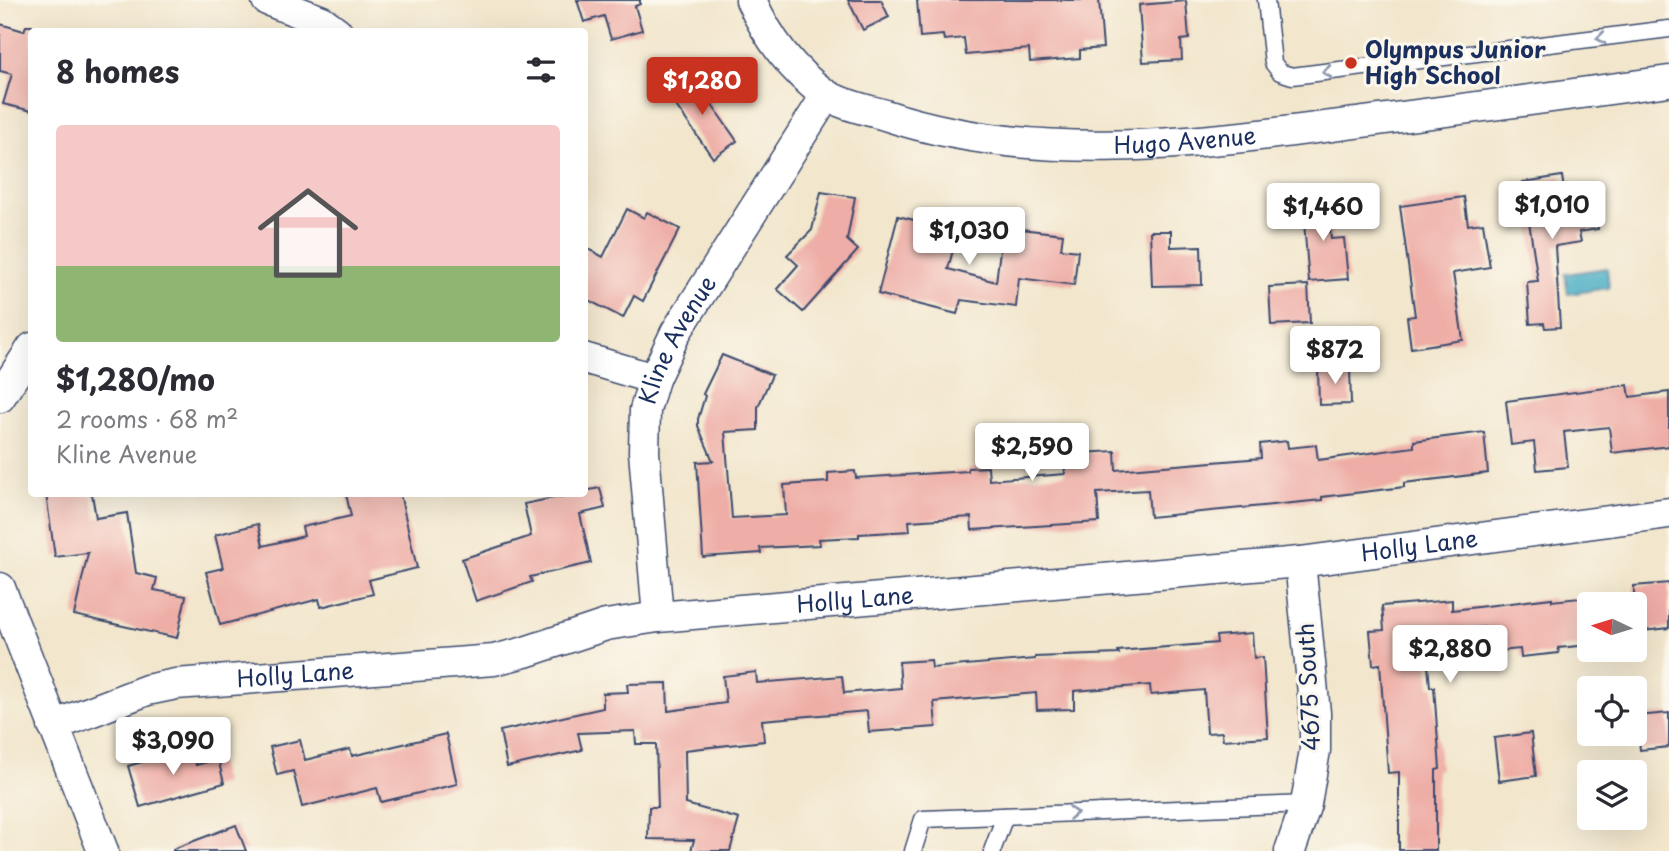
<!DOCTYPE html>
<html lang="en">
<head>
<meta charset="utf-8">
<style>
  :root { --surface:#fff; --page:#f7f7f7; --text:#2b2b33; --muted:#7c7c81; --line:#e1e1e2; --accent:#c8321e }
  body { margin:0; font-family:"Playpen Sans",sans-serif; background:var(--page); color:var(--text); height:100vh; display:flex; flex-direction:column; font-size:26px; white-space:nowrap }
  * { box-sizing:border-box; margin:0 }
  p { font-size:23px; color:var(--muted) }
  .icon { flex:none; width:38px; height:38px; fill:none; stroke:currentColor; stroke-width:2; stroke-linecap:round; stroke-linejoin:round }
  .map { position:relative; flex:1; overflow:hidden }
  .panel { position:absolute; left:28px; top:28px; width:560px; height:469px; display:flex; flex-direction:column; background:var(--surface); border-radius:7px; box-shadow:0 7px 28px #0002 }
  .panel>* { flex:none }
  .needle { width:46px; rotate:274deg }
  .buttons { position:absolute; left:1577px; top:592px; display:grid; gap:14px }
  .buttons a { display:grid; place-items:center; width:70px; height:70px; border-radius:7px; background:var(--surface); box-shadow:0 7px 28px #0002; font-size:35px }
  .price { position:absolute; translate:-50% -60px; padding:0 16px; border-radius:7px; background:#fff; color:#222; font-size:23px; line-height:46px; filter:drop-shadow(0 2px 4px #0008) }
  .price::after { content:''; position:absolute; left:50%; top:42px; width:21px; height:16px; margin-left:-10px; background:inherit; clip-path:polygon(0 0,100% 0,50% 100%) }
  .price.active { background:var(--accent); color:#fff }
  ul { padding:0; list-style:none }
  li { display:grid; align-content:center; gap:14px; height:371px; padding:0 28px }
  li+li { border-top:2px solid var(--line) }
  li span { display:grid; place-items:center; height:217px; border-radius:7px; color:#555 }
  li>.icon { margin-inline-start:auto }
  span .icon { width:126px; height:126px; fill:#fffc; stroke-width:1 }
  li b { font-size:30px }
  h2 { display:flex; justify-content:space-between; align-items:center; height:84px; padding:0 28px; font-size:30px }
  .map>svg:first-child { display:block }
  .water { fill:#43aac3; stroke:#2f6c90; stroke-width:2 }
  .building { fill:#eeada6 }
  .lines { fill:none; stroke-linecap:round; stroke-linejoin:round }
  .lane-casing { stroke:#3b4a6e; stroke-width:19 }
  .street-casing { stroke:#3b4a6e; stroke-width:33 }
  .lane { stroke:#fff; stroke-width:16 }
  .street { stroke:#fff; stroke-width:30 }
  .oneway { stroke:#8d97ae }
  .poi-dot { fill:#c8321e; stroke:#fbf7ec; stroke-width:2.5 }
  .labels { text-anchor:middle; stroke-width:6; stroke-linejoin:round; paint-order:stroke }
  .poi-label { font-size:23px; font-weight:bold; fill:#1b2f5e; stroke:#fbf7ec; text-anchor:start }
  .street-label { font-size:23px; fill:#1b2f5e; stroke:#fbf7ec }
</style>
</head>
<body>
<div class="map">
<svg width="1669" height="851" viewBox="0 0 1669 851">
  <rect width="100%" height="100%" fill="#fbf7ec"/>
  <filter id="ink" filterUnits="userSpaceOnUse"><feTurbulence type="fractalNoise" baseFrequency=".0143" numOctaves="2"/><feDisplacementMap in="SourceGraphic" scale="14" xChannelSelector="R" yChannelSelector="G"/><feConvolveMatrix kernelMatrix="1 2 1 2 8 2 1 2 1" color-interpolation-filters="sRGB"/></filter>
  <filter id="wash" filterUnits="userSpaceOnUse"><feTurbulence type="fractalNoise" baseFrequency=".00686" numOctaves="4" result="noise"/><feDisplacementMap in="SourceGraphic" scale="28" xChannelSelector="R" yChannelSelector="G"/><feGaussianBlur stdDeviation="1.57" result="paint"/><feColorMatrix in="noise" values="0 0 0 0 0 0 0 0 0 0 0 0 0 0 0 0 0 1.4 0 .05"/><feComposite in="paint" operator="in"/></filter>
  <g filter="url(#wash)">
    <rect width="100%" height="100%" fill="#f2e6cc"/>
    <path class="water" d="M1607,268L1609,288L1568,294L1565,274Z"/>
    <g id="blocks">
      <g class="building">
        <path d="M577,0H640V4L635,6L642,30L611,39L604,16L584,22Z"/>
        <path d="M848,0H881L889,17L863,30Z"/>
        <path d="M917,0H1099L1103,48L1080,50V58L1030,62L1029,49L966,55L964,38L944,40L943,35L920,37Z"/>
        <path d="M1186,1L1189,39L1181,40L1182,60L1143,62L1139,5Z"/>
        <path d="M0,24L24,31L26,26H32V111L3,104L12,74L0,71Z"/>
        <path d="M691,75L737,141L713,158L667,93Z"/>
        <path d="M1562,176L1565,197L1579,195L1580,203L1594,202L1598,229L1579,232L1581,242L1555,246L1560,327L1545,328L1544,323L1530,324L1527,282L1538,281L1523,182Z"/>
        <path d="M821,192L855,197L847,240L858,250L803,312L777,289L798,265L787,255L812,230Z"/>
        <path d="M1327,196L1331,239L1344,238L1348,279L1309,282L1302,199Z"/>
        <path d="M1464,197L1468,225L1483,223L1490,267L1453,273L1463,340L1411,348L1407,317L1415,316L1400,206Z"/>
        <path d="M627,209L644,218L647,212L680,229L643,301L634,296L623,318L584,298V247L603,257Z"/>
        <path d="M898,216L958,231L948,269L996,282L1003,227L1063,234L1061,249L1078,251L1074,285L1019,278L1016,307L961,300L957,314L878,294Z"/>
        <path d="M1150,231H1171V247L1201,246L1202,285L1152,286Z"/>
        <path d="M1308,285L1310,323L1271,325L1269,287Z"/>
        <path d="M722,355L772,375L758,407V430L725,432L732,518L786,515L784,485L828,482V473L855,471L856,478L968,471V468L988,467L989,480L1065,474L1064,454L1115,451L1116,470L1261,458L1260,444L1287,441L1288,448L1316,445L1318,460L1414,447V441L1484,432L1488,473L1404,483V487L1322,497V500L1150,517L1148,490L1097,493L1099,522L972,530L971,517L909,521L910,531L859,534V537L819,539L820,545L760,548L761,553L703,557L697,462L713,461L698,426V419L705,396L703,394Z"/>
        <path d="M1350,367L1351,404L1319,405L1318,368Z"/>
        <path d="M1628,385L1630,397L1669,392V446L1612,453L1609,427L1564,432L1568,467L1537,470L1534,442L1511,445L1506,401Z"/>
        <path d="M600,488L605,508L580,514L591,563L530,577L532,582L476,601L462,559L531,536L524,504L573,494H584V491Z"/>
        <path d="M46,494H92L96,518L127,513L136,573L157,578L154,590L186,596L177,638L74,615L88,553L55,557Z"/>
        <path d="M346,494H400L417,568L369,580L373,594L321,607L319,599L220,625L206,572L223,568L215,535L258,524L263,546L304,536L302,527L351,516Z"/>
        <path d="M1669,583V628L1634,632V586Z"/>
        <path d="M1589,597V645L1558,648L1559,653L1521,657L1520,649L1488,652L1485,627L1425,632L1430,687H1434L1440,769L1436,770V850H1399V772L1388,773L1380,664L1373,665L1370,631L1384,630L1382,606L1452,600V610L1552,598V601Z"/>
        <path d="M1252,633L1254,658L1263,657L1268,737L1223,740L1222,732L1207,733L1204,690L1151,695L1150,685L1074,691V709L1037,710L1036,693L934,702L936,727L869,732L867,711L762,720L764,741L685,750L686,804L739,819L730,851H691L694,840L648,839L649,807H658L656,744H636L635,731L578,733L582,750L507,767L500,731L603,708V693L628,692L627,684L667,683L668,711L726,703L723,676L756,672L757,683L842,676L844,693L901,688L899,662L931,660L932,668L1035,659V657L1119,654L1118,651L1217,643L1216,636Z"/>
        <path d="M1669,713V747L1640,750L1637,716Z"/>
        <path d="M1531,733L1536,776L1499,781L1494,738Z"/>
        <path d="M446,734L457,784L381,802L377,788L302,807L293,771L277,775L270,747L300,740L305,760L350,749L352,756Z"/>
        <path d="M191,748L196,765L218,759L224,783L140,807L128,766Z"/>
        <path d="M236,825L246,851H173V849Z"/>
      </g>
    </g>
  </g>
  <g filter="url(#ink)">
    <use href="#blocks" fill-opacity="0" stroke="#3b4a6e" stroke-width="2"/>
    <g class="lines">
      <g class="lane-casing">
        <g id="lane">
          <path d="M1266,0L1273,63L1280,72L1292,76L1669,29"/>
          <path d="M913,851L923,819L1306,804"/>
          <path d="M992,851L1005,816"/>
        </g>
      </g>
      <g class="street-casing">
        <g id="street">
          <path d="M267,0L322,21L337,32"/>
          <path id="s1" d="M751,0C767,36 792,71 825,94C839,104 868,110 885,115C1042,167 1210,142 1371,121C1470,108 1570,95 1669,81"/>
          <path d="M584,358L654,379"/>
          <path d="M0,397L32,348"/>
          <path d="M0,588L103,851"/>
          <path id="s2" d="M658,617L644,452L645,410L654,379L676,332L826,96"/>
          <path id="s3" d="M53,726L147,690L176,684L494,660L525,652L606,625L658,617L1300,562L1669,513"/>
          <path d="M1290,851L1306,804L1315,750V713L1300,562"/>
        </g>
      </g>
      <use href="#lane" class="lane"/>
      <use href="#street" class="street"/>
    </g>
    <defs><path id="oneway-chevron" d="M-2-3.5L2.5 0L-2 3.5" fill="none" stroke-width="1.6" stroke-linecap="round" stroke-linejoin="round" transform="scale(1.75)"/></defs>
    <g class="oneway">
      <use href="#oneway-chevron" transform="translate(1601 38) rotate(173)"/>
      <use href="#oneway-chevron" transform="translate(1327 72) rotate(174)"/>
      <use href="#oneway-chevron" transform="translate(1073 813) rotate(-2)"/>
    </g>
  </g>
  <circle class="poi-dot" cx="1351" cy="63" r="7"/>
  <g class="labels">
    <g class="poi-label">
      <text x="1365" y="58">Olympus Junior<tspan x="1365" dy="26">High School</tspan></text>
    </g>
    <g class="street-label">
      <text dy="8" stroke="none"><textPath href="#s1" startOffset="488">Hugo Avenue</textPath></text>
      <text dy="8" stroke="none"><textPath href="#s2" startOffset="285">Kline Avenue</textPath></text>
      <text dy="8" stroke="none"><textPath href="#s3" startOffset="1384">Holly Lane</textPath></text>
      <text dy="8" stroke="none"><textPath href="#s3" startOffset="817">Holly Lane</textPath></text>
      <text dy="8" stroke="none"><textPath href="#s3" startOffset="250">Holly Lane</textPath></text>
      <text transform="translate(1309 687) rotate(-93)" y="8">4675 South</text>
    </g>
  </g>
</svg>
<div class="buttons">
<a><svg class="needle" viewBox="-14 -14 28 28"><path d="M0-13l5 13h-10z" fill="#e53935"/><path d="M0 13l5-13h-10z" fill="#7c7c81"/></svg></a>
<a><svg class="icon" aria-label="locate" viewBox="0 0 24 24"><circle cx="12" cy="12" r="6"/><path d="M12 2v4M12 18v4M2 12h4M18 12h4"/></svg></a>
<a><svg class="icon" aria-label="layers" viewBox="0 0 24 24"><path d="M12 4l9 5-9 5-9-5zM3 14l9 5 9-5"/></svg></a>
</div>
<b class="price active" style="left:702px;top:117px">$1,280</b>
<b class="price" style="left:1552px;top:241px">$1,010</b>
<b class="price" style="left:1323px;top:243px">$1,460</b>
<b class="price" style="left:969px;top:267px">$1,030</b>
<b class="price" style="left:1335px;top:386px">$872</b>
<b class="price" style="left:1032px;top:483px">$2,590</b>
<b class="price" style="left:1450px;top:685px">$2,880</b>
<b class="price" style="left:173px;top:777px">$3,090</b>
<section class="panel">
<h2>8 homes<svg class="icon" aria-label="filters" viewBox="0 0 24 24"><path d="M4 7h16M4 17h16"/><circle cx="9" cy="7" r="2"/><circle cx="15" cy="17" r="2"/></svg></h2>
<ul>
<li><span style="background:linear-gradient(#f6c9c9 65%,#8fb573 0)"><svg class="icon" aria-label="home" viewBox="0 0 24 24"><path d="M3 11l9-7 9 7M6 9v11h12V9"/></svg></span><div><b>$1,280/mo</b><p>2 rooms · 68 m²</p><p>Kline Avenue</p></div></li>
</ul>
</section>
</div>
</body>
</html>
